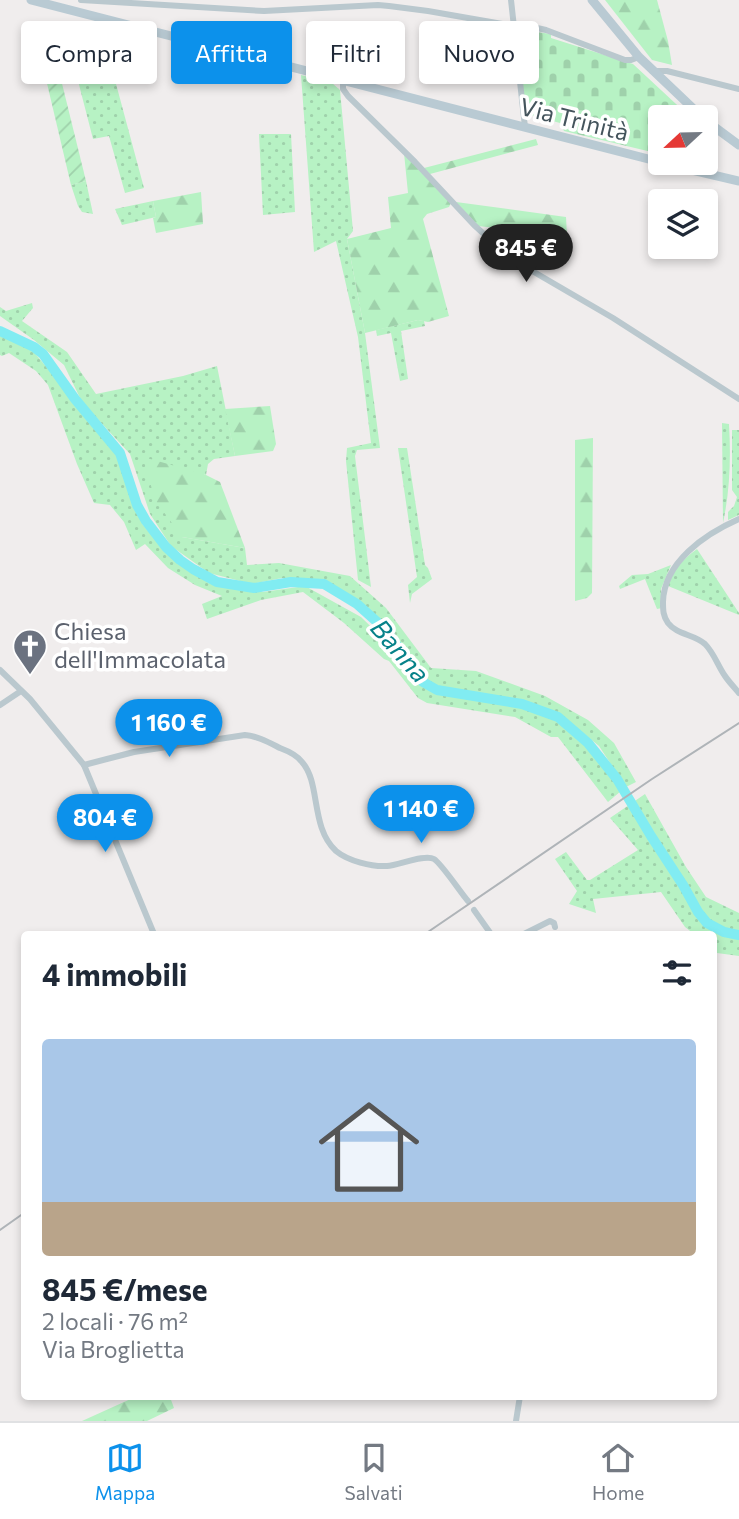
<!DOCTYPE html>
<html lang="it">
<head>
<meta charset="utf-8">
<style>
  :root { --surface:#fff; --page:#f2f2f3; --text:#1f2937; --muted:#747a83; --line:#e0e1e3; --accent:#0c91eb }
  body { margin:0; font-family:Commissioner,sans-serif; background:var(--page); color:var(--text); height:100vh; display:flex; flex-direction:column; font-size:26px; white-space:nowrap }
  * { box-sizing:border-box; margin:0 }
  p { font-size:23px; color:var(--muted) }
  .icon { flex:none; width:38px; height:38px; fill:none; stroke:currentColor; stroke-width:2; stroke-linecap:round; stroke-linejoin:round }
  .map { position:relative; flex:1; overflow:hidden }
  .side { position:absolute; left:21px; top:931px; width:696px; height:469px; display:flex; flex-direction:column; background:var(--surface); border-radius:7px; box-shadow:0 4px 10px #0003 }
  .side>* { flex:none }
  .guide { position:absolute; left:21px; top:21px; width:698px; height:63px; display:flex; gap:14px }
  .needle { width:46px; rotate:248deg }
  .fabs { position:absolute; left:648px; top:105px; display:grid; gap:14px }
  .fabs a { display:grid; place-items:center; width:70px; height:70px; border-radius:7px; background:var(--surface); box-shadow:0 4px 10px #0003; font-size:35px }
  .price { position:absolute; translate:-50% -60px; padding:0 16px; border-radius:24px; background:var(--accent); color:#fff; font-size:23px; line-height:46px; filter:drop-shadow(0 2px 4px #0008) }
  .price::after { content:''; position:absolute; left:50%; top:42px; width:21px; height:16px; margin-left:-10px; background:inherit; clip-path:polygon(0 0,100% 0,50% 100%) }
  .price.current { background:#222; color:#fff }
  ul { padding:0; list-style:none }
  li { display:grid; align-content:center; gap:14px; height:371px; padding:0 21px }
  li span { display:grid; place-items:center; height:217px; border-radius:7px; color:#555 }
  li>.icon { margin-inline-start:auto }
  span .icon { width:126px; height:126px; fill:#fffc; stroke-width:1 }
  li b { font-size:30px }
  h2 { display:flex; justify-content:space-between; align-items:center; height:84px; padding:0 21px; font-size:30px }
  .pill { padding:0 24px; border-radius:7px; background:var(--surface); box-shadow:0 4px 10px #0003; font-size:24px; line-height:63px }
  .pill.current { background:var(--accent); color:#fff }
  .menu { display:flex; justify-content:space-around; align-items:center; height:98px; border-top:2px solid var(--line); background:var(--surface); font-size:19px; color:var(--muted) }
  .menu a { display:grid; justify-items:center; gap:4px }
  .menu .current { color:var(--accent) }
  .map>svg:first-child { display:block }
  .grass { fill:url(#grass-dots) }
  .forest { fill:url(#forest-firs) }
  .cemetery { fill:url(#cemetery-stones) }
  .garden { fill:url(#garden-furrows) }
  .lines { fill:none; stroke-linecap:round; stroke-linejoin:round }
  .river { stroke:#81ecf2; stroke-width:10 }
  .street { stroke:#bac8ce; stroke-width:6 }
  .secondary { stroke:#b9cad3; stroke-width:9 }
  .rail { stroke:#afb4b8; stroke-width:2 }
  .labels { text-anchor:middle; stroke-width:7; stroke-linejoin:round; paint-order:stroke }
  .street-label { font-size:24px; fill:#44545c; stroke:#fff }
  .worship-label { font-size:24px; fill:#5b616d; stroke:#fff; text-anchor:start }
  .water-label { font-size:26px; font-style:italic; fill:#068289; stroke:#fff }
</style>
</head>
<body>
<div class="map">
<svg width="739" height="1421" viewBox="0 0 739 1421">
  <defs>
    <pattern id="grass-dots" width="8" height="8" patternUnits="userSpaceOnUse" patternTransform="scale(1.75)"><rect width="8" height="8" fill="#b7f2c4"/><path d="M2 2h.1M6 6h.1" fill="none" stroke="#9fd1ab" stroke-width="1.8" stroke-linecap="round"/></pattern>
    <pattern id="forest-firs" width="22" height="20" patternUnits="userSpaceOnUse" patternTransform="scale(1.75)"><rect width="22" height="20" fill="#b7f2c4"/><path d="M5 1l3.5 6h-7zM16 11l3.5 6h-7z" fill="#9fd1ab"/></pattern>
    <pattern id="cemetery-stones" width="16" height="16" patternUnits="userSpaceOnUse" patternTransform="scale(1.75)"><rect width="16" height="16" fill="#b7f2c4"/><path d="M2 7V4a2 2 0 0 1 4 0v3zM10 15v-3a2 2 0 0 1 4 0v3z" fill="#9fd1ab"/></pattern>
    <pattern id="garden-furrows" width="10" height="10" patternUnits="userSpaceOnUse" patternTransform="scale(1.75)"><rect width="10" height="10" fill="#b7f2c4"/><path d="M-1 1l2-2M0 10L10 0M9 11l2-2" fill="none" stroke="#9fd1ab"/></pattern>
  </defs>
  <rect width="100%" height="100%" fill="#f0eded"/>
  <g class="grass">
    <path d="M108,54L144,188L125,193L109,136L93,139L76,73L93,68L91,58Z"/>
    <path d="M301,75L332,83L340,90L353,231L347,239L365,333L380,448L357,450L355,456L371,587L358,580L346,461L347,448L371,443L358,337L336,241L314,252Z"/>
    <path d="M259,134H291L295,212L263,215Z"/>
    <path d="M86,181L93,214L82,212L78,206L71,185Z"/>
    <path d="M153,201L156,217L122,225L115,209Z"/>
    <path d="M32,303L33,308L22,321L67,352L96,394L183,376L217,366L235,456L214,459L208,464L206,475L204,474L182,537L245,548L247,565L279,563L350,576L386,608L431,668L476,671L545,696L588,720L614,743L636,782L626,787L599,746L561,715L525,702L441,687L426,680L389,628L360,602L325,581L282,578L252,584L209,573L171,546L150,514L130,454L82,402L64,365L34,340L0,316V307L6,311Z"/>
    <path d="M418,320L424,321L425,326L401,331L408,379L400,381L391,333L377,336L376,330Z"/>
    <path d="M0,333L33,351L65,389L81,412L108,441L123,466L132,498L143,525L165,551L190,572L214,584L249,591L263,592L305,586L361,617L395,650L420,685L437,693L520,707L554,718L586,743L621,791L608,802L558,737H551L515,717L427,703L418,698L389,661L384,659L344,623L303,592L261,600L207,619L202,604L222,596L195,585L168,568L145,544L136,550L124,522L110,505L94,503L77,464L48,385L36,371L9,353L2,356L0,355Z"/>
    <path d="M722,423L729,424C731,457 730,490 723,523Z"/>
    <path d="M732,430H739V515L728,520V512L734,506L737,497L732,490Z"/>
    <path d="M398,448H407L425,565L428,568L432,579L412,594L410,603L408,585L417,577Z"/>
    <path d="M697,549L739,613V615L668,586C674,569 682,560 697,549Z"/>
    <path d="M671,565L661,589L662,608L657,609L645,579L620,589L619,586L632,575L648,574Z"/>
    <path d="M645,794L686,867L706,897L739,913V956L717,953L714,951V934H694L685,927L661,892L593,899L596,913L569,904L577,891L555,859L566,852L587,880H590L638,850L610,818Z"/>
  </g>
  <g class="forest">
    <path d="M605,0H657L668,41L672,65L652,60Z"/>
    <path d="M536,139L538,145L430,174L424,168Z"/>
    <path d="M404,153L451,203L449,207L427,214L423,219L449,316L428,322L418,320L365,333L347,239L391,228L388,197L408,193Z"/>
    <path d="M201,192L203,224L156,233L153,218L156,217L153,201Z"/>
    <path d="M456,202L566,217L567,236L478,226Z"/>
    <path d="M270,406L276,444L273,451L235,456L225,409Z"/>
    <path d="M593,438L592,593L587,598L575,601V440Z"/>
    <path d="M143,457L204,474L220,482L245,548L182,537L155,500Z"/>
    <path d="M135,1397H170L174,1408L147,1421H82Z"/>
  </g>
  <path class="cemetery" d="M516,29L551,34V38L633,64L690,117H660V154L564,131L560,123L526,114Z"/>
  <path class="garden" d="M55,55L86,181L71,185L41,58Z"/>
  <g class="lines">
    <path class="river" d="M0,331L34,347L43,354L75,399L120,453L137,505L146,521L166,547L180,560L193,569L217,582L254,588L291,582L324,584L357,604L385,629L423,682L437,690L522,704L558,717L588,743L617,779L651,836L683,885L698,912L707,923L724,932L739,935"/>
    <g class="street">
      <path d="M81,0L264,11L378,5L389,6L428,11L508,25L528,26L546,30L625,60H631L639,57"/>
      <path d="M511,0L525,127"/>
      <path d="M652,71H667L739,89"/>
      <path d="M343,80V89L348,96L415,162L474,225L496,245L534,272L613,318L739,399"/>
      <path d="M739,519C705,534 664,562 663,602C663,610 663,616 668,623C677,635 694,634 705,644C714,653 718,666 725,676C729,682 734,687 739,693"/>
      <path d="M0,670L30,699L84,765L134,752L245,735C257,736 268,742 280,748C288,751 297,755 302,762C321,783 310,827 336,851C348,861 372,867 387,866C399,865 425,854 434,859C441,863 461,893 468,901"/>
      <path d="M0,705L21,691"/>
      <path d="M84,765L154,934"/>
      <path d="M474,910L491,934"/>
      <path d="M524,934L550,921L554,923L555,927"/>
      <path d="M516,1421L520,1396"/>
    </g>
    <g class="secondary">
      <path d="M31,0L660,162"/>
      <path d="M592,0L639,57L702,117"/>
      <path d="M705,120L739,145"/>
      <path d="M662,163L739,181"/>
    </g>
    <g class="rail">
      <path d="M425,934L652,779L739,723"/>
      <path d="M0,1230L24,1213"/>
    </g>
  </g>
  <defs>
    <g id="church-pin" transform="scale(1.75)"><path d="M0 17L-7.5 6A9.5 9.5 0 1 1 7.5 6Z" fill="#6b7280" stroke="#fff"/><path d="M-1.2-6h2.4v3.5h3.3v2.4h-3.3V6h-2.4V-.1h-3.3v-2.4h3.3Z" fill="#fff"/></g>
  </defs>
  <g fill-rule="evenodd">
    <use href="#church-pin" x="30" y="646"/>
  </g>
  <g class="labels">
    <g class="street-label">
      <text transform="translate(574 120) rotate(14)" y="8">Via Trinità</text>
    </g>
    <g class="worship-label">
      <text x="54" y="640">Chiesa<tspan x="54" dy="28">dell'Immacolata</tspan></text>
    </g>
    <g class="water-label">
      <text transform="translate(400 651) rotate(49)" y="9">Banna</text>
    </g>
  </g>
</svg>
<div class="fabs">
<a><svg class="needle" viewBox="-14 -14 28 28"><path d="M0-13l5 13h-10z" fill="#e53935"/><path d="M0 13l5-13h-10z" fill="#747a83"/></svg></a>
<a><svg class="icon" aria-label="layers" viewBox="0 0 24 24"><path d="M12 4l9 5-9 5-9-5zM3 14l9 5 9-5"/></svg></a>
</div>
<b class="price current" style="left:526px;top:284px">845 €</b>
<b class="price" style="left:169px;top:759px">1 160 €</b>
<b class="price" style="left:421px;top:845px">1 140 €</b>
<b class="price" style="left:105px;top:854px">804 €</b>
<div class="guide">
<a class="pill">Compra</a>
<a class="pill current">Affitta</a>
<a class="pill">Filtri</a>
<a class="pill">Nuovo</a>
</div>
<section class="side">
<h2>4 immobili<svg class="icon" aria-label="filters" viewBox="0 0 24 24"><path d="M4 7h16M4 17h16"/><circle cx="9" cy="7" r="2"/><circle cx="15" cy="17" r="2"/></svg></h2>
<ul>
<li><span style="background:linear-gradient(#a9c7e8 75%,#b9a48a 0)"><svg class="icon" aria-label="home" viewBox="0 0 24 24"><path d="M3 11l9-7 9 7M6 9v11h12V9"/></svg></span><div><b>845 €/mese</b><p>2 locali · 76 m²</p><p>Via Broglietta</p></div></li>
</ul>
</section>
</div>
<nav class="menu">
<a class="current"><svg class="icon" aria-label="map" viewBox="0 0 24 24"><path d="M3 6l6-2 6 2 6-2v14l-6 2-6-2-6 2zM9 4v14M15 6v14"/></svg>Mappa</a>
<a><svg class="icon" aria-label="saved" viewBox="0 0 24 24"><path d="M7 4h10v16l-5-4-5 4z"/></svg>Salvati</a>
<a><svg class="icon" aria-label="home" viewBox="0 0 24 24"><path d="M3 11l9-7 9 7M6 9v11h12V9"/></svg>Home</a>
</nav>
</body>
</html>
